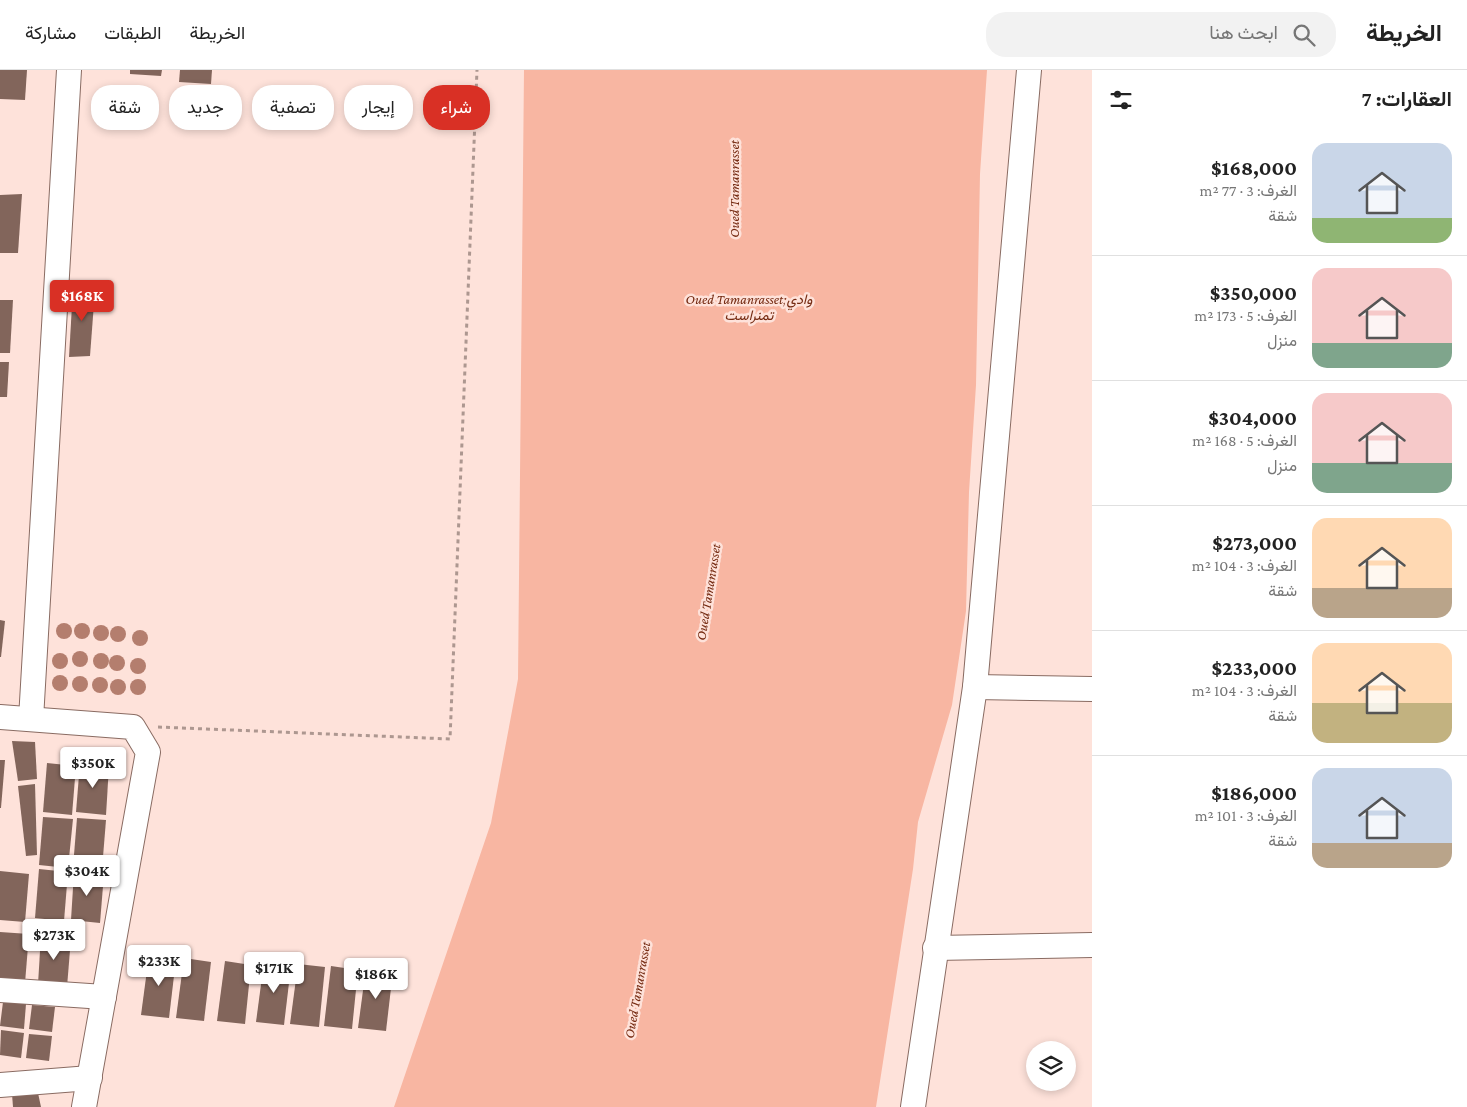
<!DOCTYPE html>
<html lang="ar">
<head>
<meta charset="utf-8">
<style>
  :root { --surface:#fff; --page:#f2f2f2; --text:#222; --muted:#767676; --line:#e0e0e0; --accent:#d93025 }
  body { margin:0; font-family:"Crimson Pro",Vazirmatn,serif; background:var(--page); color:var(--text); direction:rtl; height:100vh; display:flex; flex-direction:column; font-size:19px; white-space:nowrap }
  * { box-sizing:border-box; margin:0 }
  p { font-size:16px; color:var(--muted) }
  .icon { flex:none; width:28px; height:28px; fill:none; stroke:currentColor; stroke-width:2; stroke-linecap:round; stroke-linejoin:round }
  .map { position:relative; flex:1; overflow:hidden; direction:ltr }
  .sheet { display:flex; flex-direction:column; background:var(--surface); width:375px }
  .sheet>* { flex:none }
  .hud { position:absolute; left:15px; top:15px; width:475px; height:45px; direction:rtl; display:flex; gap:10px }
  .buttons { position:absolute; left:1026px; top:971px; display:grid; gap:10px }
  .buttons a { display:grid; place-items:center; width:50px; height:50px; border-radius:50%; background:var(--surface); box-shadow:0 2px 8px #0003; font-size:25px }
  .price { position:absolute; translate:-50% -42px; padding:0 11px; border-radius:5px; background:#fff; color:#222; font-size:16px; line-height:32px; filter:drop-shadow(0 1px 2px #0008) }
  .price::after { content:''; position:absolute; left:50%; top:30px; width:15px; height:11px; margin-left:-8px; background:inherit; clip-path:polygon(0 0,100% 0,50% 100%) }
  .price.selected { background:var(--accent); color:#fff }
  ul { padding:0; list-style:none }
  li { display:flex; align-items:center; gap:15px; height:125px; padding:0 15px }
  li+li { border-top:1px solid var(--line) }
  li span { display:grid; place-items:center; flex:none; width:140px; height:100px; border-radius:15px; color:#555 }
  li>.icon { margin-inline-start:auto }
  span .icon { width:60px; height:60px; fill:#fffc; stroke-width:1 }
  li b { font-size:21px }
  h2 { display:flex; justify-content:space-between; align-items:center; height:60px; padding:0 15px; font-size:21px }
  .chip { padding:0 18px; border-radius:20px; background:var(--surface); box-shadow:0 2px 8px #0003; font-size:18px; line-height:45px }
  .chip.selected { background:var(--accent); color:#fff }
  header { display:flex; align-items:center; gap:30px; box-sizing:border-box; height:70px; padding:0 25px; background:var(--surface); border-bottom:1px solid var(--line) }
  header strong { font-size:24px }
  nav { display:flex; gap:28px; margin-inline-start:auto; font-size:18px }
  .search { width:350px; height:45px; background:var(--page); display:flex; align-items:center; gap:12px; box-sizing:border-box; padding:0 18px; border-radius:20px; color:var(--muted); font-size:19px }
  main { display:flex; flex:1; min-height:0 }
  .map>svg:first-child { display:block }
  .water { fill:#f8b6a2 }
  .building { fill:#82655b }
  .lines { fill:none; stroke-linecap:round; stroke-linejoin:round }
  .minor-casing { stroke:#896b62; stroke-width:26 }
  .path { stroke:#ad9790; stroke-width:3; stroke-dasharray:4 4; stroke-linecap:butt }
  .minor { stroke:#fff; stroke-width:24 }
  .tree { fill:#b47e6e }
  .labels { text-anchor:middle; stroke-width:5; stroke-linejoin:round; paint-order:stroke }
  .water-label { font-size:14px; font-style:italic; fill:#752a11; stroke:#fee2da }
</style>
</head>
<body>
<header>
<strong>الخريطة</strong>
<div class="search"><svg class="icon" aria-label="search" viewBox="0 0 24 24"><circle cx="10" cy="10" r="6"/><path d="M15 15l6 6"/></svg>ابحث هنا</div>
<nav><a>الخريطة</a><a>الطبقات</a><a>مشاركة</a></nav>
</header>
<main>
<section class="sheet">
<h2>العقارات: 7<svg class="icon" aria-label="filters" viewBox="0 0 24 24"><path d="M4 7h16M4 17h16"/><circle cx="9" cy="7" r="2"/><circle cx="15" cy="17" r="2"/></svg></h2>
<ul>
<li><span style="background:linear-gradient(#c9d6e8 75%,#8fb573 0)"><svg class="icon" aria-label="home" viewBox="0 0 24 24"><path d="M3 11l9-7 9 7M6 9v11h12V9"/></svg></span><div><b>$168,000</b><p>الغرف: 3 · 77 m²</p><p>شقة</p></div></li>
<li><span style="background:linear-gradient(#f6c9c9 75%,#7fa58c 0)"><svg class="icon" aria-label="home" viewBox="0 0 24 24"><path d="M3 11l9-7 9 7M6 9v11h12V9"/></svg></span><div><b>$350,000</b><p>الغرف: 5 · 173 m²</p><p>منزل</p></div></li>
<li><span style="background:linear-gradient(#f6c9c9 70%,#7fa58c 0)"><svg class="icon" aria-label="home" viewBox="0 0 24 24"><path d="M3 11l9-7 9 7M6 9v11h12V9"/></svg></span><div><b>$304,000</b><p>الغرف: 5 · 168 m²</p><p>منزل</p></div></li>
<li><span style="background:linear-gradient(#ffd9b3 70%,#b9a48a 0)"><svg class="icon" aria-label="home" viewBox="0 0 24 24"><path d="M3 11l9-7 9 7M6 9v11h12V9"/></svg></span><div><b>$273,000</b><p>الغرف: 3 · 104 m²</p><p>شقة</p></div></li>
<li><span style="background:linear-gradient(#ffd9b3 60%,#c2b280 0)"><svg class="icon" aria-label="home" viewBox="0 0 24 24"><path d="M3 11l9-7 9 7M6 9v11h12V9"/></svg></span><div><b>$233,000</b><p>الغرف: 3 · 104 m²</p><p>شقة</p></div></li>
<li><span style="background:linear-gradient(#c9d6e8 75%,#b9a48a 0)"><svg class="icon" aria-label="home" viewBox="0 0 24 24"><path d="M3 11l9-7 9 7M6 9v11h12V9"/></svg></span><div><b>$186,000</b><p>الغرف: 3 · 101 m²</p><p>شقة</p></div></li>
</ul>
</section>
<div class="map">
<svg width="1092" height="1037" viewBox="0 0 1092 1037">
  <rect width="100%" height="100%" fill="#fee2da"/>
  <path class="water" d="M524,0H987L980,104L976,315L969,422L966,541L952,635L918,752L913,799L876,1037H394L491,753L518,609Z"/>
  <g class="building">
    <path d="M0,0H27L25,30L0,29Z"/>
    <path d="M130,0H162L161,6L130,4Z"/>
    <path d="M180,0H212L211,14L179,12Z"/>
    <path d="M22,124L18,183H0V125Z"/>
    <path d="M73,218L95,220L90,286L69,287Z"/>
    <path d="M0,230H13L10,283H0Z"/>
    <path d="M0,292H9L7,327H0Z"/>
    <path d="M0,550L5,551L1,587H0Z"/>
    <path d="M12,671L35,672L37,709L18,711Z"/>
    <path d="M0,690H5L1,738H0Z"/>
    <path d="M47,693L76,696L72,745L43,742Z"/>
    <path d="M80,693L109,696L106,745L76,742Z"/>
    <path d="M35,714L37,785L26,786L18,716Z"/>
    <path d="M43,747L73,749L68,798L39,795Z"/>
    <path d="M77,748L106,750L102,799L73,797Z"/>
    <path d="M39,799L68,802L64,851L35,848Z"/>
    <path d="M0,801L29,804L25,852L0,850Z"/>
    <path d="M74,802L104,804L100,853L71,850Z"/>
    <path d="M0,862L29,864L25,913L0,911Z"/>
    <path d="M41,865L71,868L67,917L38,914Z"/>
    <path d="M149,885L176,889L169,948L141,945Z"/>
    <path d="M184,888L211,892L204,951L176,948Z"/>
    <path d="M225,891L251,895L245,954L217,951Z"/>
    <path d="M264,892L291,896L284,955L256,952Z"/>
    <path d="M298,894L325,897L319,957L290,954Z"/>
    <path d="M331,896L358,900L352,959L324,956Z"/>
    <path d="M366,898L393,901L386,961L358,958Z"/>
    <path d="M3,932L26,934L24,959L0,956Z"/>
    <path d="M32,935L55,937L52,962L29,959Z"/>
    <path d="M1,960L24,963L21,988L0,985Z"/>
    <path d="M29,964L52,966L49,991L26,988Z"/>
    <path d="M38,1023L41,1037H13L12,1024Z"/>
  </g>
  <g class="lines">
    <g class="minor-casing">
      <g id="minor">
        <path d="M975,617L1092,619"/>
        <path d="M0,647L133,657L148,682L84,1037"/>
        <path d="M31,649L69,0"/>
        <path d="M935,878L1092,875"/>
        <path d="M0,920L104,927"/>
        <path d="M0,1015L90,1008"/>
        <path d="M913,1037L975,617L1029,0"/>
      </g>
    </g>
    <path class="path" d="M158,657L450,669L477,0"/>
    <use href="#minor" class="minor"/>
  </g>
  <g class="tree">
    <circle cx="64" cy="561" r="8"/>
    <circle cx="82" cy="561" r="8"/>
    <circle cx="101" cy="563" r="8"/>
    <circle cx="118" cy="564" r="8"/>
    <circle cx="140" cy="568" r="8"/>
    <circle cx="80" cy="589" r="8"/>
    <circle cx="60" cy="591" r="8"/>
    <circle cx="101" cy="591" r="8"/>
    <circle cx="117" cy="593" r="8"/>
    <circle cx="138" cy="596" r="8"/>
    <circle cx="60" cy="613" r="8"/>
    <circle cx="80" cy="614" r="8"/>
    <circle cx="100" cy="615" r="8"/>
    <circle cx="118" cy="617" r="8"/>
    <circle cx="138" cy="617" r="8"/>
  </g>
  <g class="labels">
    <g class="water-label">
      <text transform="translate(734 119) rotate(-90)" y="5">Oued Tamanrasset</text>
      <text x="749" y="234">Oued Tamanrasset;وادي<tspan x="749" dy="16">تمنراست</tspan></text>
      <text transform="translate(708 522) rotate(-81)" y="5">Oued Tamanrasset</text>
      <text transform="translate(637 920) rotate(-80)" y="5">Oued Tamanrasset</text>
    </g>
  </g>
</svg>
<div class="buttons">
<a><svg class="icon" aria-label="layers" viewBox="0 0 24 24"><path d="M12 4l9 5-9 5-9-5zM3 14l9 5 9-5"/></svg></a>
</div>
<b class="price selected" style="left:82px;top:252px">$168K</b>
<b class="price" style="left:93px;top:719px">$350K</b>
<b class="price" style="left:87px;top:827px">$304K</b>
<b class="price" style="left:54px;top:891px">$273K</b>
<b class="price" style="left:159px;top:917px">$233K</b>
<b class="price" style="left:274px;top:924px">$171K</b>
<b class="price" style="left:376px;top:930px">$186K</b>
<div class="hud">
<a class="chip selected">شراء</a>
<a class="chip">إيجار</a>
<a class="chip">تصفية</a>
<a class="chip">جديد</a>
<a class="chip">شقة</a>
</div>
</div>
</main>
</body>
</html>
